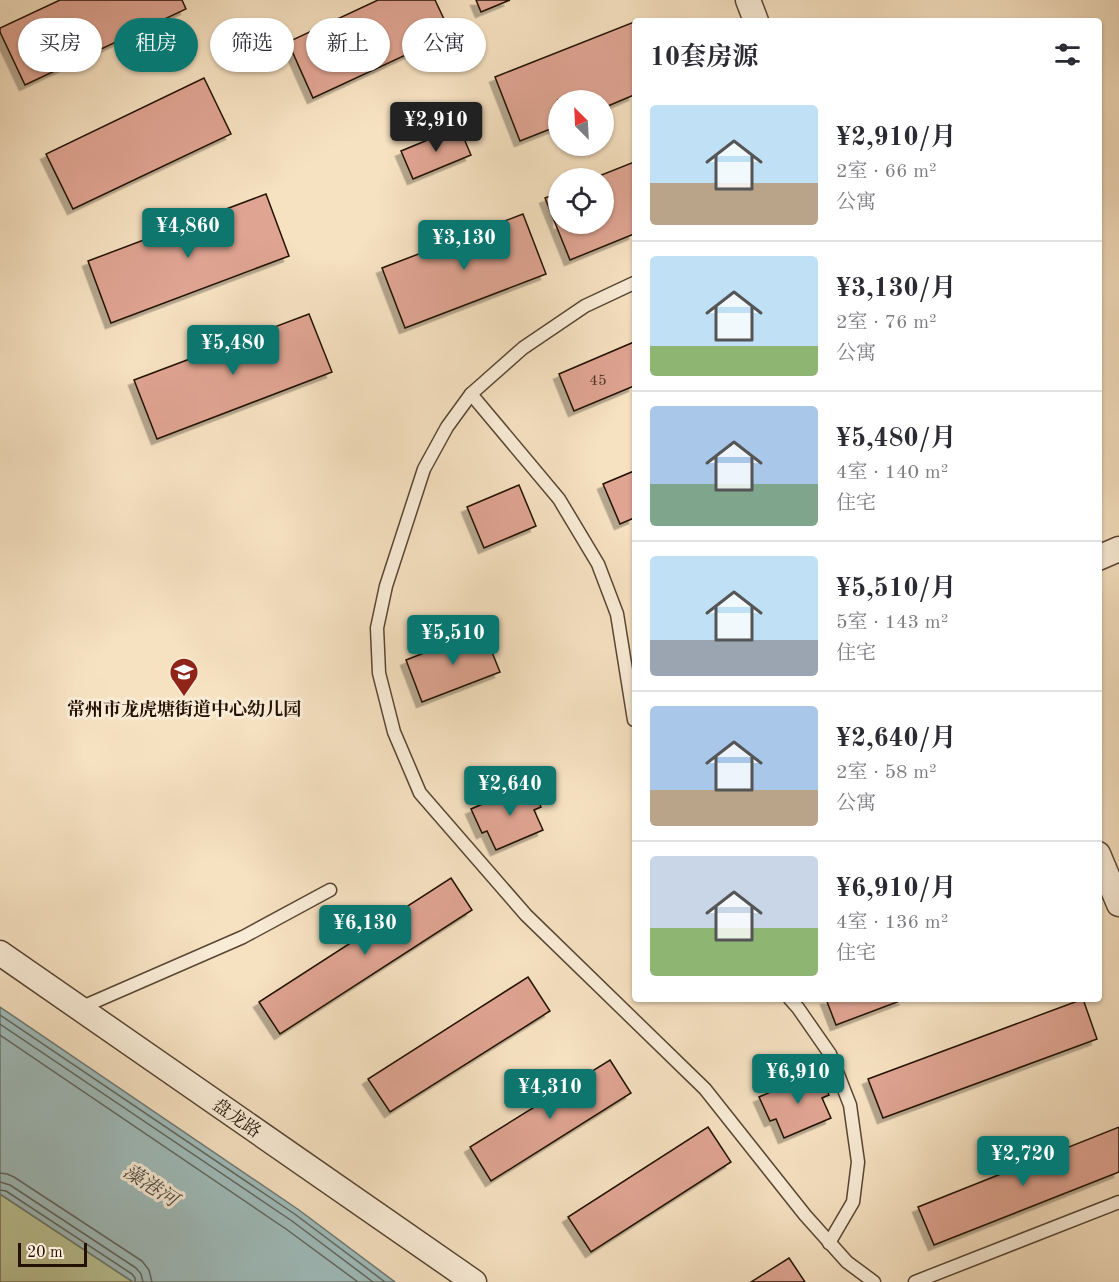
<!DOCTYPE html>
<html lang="zh">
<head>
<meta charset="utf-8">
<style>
  :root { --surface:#fff; --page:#f7f7f7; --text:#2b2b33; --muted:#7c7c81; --line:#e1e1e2; --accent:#0f766e }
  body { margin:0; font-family:"Old Standard TT","Noto Serif SC",serif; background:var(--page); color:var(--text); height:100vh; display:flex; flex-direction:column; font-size:22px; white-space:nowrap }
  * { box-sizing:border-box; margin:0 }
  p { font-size:20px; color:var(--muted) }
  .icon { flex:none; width:33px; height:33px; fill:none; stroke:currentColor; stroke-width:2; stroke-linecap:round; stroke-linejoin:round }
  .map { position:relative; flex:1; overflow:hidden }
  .side { position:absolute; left:632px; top:18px; width:470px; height:984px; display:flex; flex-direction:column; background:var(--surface); border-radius:6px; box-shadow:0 2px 4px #0004 }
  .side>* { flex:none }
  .hud { position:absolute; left:18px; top:18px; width:524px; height:54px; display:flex; gap:12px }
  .needle { width:39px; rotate:336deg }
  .buttons { position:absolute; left:548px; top:90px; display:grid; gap:12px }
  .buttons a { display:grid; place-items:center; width:66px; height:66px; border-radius:50%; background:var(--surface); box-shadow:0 2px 4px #0004; font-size:30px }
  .scale { position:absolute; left:18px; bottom:15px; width:69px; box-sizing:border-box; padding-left:6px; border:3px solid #231204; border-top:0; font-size:16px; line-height:21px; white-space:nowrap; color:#231204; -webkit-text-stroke:4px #f9ecd7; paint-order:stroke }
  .price { position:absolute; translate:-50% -51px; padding:0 14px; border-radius:6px; background:var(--accent); color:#fff; font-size:20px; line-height:39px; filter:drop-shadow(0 2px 3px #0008) }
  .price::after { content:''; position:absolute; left:50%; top:36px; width:18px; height:14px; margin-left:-9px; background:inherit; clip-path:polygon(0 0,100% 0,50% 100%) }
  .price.active { background:#222; color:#fff }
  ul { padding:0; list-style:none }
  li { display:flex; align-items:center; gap:18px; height:150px; padding:0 18px }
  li+li { border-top:2px solid var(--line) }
  li span { display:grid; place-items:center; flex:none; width:168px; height:120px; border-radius:6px; color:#555 }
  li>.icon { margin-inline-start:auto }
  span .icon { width:72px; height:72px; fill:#fffc; stroke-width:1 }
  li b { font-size:26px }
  h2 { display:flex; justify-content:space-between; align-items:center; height:72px; padding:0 18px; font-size:26px }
  .tag { padding:0 21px; border-radius:27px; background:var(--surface); box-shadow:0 2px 4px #0004; font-size:21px; line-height:54px }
  .tag.active { background:var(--accent); color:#fff }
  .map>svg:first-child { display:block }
  .green { fill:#bbc394; stroke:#6f6a4c; stroke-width:1.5 }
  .water { fill:#9fbcbb; stroke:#6d7872; stroke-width:1.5 }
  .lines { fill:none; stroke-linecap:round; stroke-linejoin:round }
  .shore { stroke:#616760; stroke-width:1.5 }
  .building { fill:#dfa492; stroke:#231204; stroke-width:1.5; filter:url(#shadow) }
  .service-casing { stroke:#584633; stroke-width:15 }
  .minor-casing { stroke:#584633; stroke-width:27 }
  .service { stroke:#f9ecd7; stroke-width:12 }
  .minor { stroke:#f9ecd7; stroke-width:24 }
  .labels { text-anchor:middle; stroke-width:6; stroke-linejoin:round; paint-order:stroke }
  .number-label { font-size:15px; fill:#523628 }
  .poi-label { font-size:18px; font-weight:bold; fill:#231204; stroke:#f9ecd7 }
  .street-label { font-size:18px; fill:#231204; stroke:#f9ecd7 }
  .water-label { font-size:20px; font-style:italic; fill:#4e4e44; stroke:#f9ecd7 }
</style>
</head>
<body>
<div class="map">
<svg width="1119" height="1282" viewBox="0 0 1119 1282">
  <defs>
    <filter id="shadow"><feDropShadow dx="-5.5" dy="5.5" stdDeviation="0" flood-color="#0004"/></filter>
  </defs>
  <rect width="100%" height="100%" fill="#f6e1c1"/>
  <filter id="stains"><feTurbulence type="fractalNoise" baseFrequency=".00333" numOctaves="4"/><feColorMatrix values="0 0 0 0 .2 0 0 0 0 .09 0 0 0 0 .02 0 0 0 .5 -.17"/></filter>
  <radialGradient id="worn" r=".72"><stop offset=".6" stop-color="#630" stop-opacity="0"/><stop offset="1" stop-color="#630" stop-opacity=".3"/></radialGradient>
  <path class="green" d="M0,1194L133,1282H0Z"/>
  <path class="water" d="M0,1007L299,1210L395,1282H133L0,1194Z"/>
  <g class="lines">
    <g class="shore">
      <path d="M0,1015L296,1215L385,1282"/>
      <path d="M0,1024L292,1221L373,1282"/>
      <path d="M0,1035L286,1229L358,1282"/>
      <path d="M0,1173L7,1174L14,1177L142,1261L149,1270L152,1282"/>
      <path d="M0,1182L10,1185L136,1268L141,1274L143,1282"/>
      <path d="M0,1190L6,1191L132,1274L135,1278V1282"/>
    </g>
  </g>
  <g class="building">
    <path d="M60,0H182L186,9L25,85L0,32V28Z"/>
    <path d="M378,0H435L451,34L313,98L288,42Z"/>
    <path d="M476,0H510L481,12Z"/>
    <path d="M634,22V95L603,108V100H558V126L520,141L495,77Z"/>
    <path d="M204,78L231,134L73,209L46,154Z"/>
    <path d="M459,127L471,155L413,179L401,151Z"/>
    <path d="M634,162V234L570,260L545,198L558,193V224H603V178H594Z"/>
    <path d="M266,194L289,256L111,323L88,261Z"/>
    <path d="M523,214L546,274L405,328L382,268Z"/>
    <path d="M309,314L332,372L157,439L134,380Z"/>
    <path d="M634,342V386L574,411L559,374Z"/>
    <path d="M634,471V518L620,524L603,484Z"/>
    <path d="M519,485L536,526L484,548L467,507Z"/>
    <path d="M483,630L500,672L422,702L406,660Z"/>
    <path d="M531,783L541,807L534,810L543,830L496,850L487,831L482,833L471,809Z"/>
    <path d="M451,878L472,910L280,1034L259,1002Z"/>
    <path d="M528,977L550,1011L390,1112L368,1079Z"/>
    <path d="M826,999H905L836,1025Z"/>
    <path d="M1083,999L1097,1039L883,1118L868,1079Z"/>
    <path d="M610,1060L631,1093L491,1181L470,1147Z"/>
    <path d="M819,1071L829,1095L822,1098L831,1118L784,1138L776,1119L770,1121L759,1097Z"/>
    <path d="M708,1127L731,1162L591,1252L568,1217Z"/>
    <path d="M1119,1127V1172L934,1245L918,1207Z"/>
    <path d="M789,1258L805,1282H751Z"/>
  </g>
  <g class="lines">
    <g class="service-casing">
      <g id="service">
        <path d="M634,283L585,306L523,348L471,394L447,427L424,469L386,586L377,628L379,673L394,732L420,793L526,915L705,1089L805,1215L847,1262L874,1282"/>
        <path d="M471,394L559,499L598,564L617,614L634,720"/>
        <path d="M790,999L798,1008L830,1054L850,1105L858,1162L853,1202L829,1243"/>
        <path d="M80,1008L243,937L330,890"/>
        <path d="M915,1282L1119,1202"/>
      </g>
    </g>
    <g class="minor-casing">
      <g id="minor">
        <path d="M748,0L756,21"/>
        <path d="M1098,558L1119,549"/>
        <path d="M1098,854L1119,904"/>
        <path d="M0,953L474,1282"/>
      </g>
    </g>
    <use href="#service" class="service"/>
    <use href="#minor" class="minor"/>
  </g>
  <defs>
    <g id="school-pin" transform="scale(1.5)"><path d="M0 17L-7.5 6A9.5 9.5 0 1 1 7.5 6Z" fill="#8f2418" stroke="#f9ecd7"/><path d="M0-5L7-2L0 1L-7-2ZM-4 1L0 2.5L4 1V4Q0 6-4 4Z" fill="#fff"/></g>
  </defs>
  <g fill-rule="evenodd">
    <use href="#school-pin" x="184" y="672"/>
  </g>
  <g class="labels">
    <g class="number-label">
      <text x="598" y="385">45</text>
    </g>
    <g class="poi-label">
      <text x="184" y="715">常州市龙虎塘街道中心幼儿园</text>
    </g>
    <g class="street-label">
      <text transform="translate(237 1118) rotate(35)" y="6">盘龙路</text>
    </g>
    <g class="water-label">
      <text transform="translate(151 1185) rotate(33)" y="7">藻港河</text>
    </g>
  </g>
  <rect width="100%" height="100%" filter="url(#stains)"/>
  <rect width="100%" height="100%" fill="url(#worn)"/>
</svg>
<div class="buttons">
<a><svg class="needle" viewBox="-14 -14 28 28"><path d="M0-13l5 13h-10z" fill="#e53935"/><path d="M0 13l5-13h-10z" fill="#7c7c81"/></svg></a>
<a><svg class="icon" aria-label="locate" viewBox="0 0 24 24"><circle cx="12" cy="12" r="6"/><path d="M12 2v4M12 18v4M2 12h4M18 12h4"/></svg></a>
</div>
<div class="scale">20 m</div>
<b class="price active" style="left:436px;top:153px">¥2,910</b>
<b class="price" style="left:188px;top:259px">¥4,860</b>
<b class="price" style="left:464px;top:271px">¥3,130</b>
<b class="price" style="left:233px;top:376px">¥5,480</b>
<b class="price" style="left:453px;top:666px">¥5,510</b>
<b class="price" style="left:510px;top:817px">¥2,640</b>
<b class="price" style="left:365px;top:956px">¥6,130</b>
<b class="price" style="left:798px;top:1105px">¥6,910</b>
<b class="price" style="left:550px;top:1120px">¥4,310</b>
<b class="price" style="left:1023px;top:1187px">¥2,720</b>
<div class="hud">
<a class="tag">买房</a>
<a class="tag active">租房</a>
<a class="tag">筛选</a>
<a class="tag">新上</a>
<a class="tag">公寓</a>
</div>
<section class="side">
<h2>10套房源<svg class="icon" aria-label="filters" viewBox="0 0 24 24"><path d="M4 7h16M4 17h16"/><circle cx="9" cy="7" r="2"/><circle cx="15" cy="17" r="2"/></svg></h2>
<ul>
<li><span style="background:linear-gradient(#bfe0f5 65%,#b9a48a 0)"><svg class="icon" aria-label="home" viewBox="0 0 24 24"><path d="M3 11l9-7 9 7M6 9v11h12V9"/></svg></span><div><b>¥2,910/月</b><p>2室 · 66 m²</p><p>公寓</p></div></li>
<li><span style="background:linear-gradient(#bfe0f5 75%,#8fb573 0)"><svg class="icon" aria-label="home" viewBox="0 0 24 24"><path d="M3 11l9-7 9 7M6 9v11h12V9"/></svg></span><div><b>¥3,130/月</b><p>2室 · 76 m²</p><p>公寓</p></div></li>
<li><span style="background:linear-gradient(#a9c7e8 65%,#7fa58c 0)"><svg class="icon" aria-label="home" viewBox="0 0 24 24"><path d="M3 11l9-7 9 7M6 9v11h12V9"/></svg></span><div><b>¥5,480/月</b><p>4室 · 140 m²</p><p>住宅</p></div></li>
<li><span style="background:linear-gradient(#bfe0f5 70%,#9aa5b1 0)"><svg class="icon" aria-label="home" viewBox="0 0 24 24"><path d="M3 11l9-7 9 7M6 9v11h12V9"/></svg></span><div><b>¥5,510/月</b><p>5室 · 143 m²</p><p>住宅</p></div></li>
<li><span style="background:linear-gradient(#a9c7e8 70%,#b9a48a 0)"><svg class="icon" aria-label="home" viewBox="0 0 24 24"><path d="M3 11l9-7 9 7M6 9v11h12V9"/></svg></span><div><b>¥2,640/月</b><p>2室 · 58 m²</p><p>公寓</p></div></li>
<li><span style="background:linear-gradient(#c9d6e8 60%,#8fb573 0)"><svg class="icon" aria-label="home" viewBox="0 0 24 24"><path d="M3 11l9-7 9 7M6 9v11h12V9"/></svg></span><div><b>¥6,910/月</b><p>4室 · 136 m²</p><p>住宅</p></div></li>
</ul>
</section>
</div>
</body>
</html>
